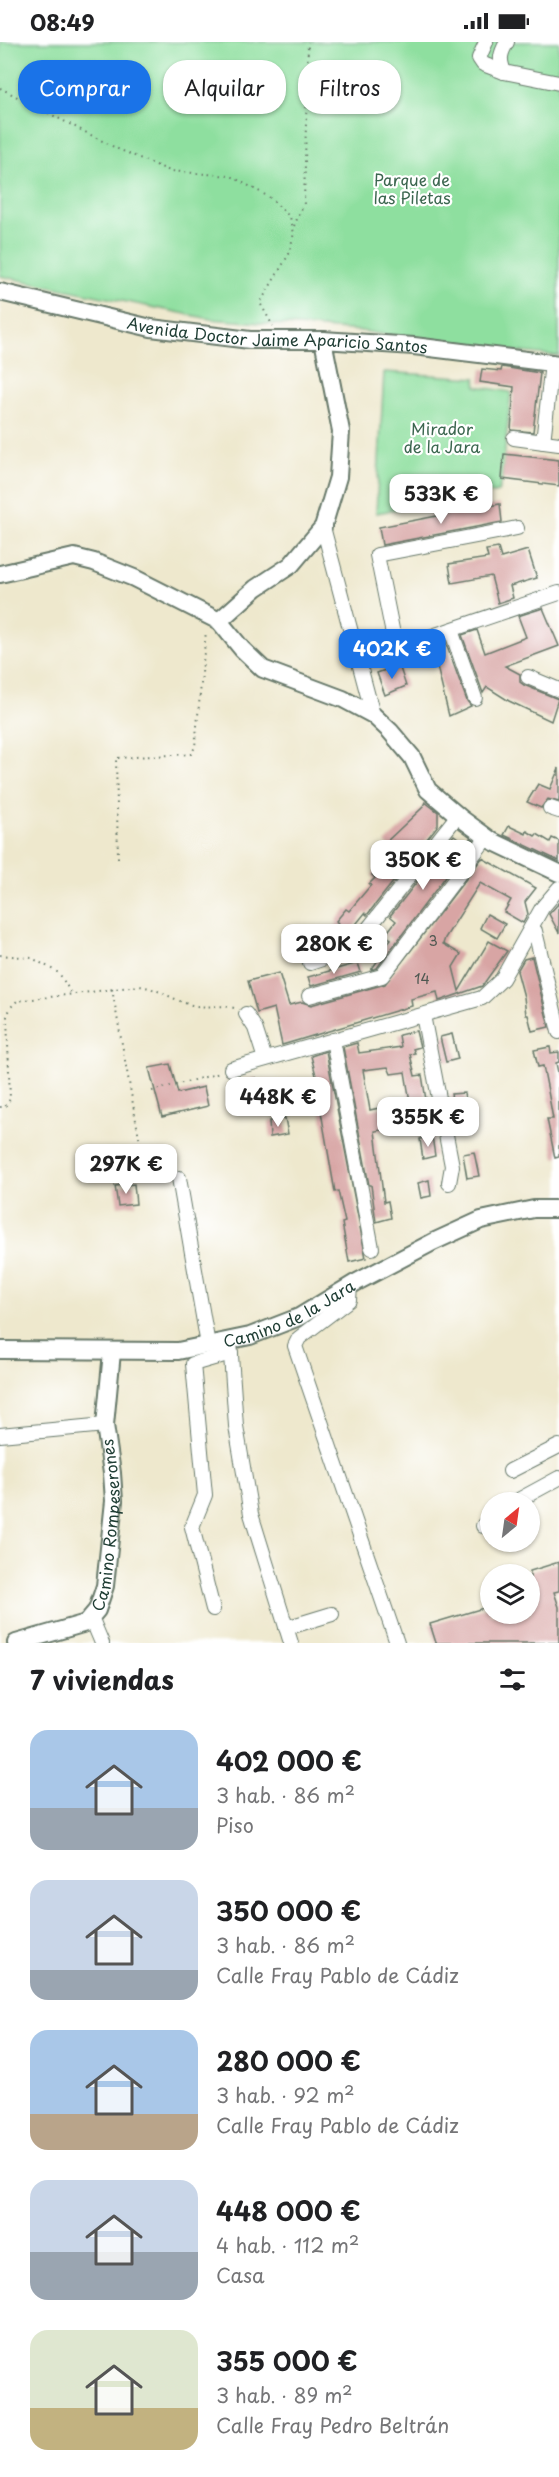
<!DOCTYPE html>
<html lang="es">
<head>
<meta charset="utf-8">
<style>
  :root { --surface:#fff; --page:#f2f2f2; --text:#202124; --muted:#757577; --accent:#1a73e8 }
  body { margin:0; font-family:"Playpen Sans",sans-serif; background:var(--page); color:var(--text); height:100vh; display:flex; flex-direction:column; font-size:22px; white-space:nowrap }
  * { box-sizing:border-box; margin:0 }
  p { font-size:20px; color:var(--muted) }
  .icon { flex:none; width:33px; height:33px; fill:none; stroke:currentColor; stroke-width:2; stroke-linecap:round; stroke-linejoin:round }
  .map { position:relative; height:1601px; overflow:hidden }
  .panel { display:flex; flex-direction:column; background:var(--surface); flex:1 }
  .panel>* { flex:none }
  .top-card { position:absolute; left:18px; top:18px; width:524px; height:54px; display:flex; gap:12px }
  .needle { width:39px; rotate:29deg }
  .controls { position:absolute; left:480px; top:1450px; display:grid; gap:12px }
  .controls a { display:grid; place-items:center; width:60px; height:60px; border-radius:50%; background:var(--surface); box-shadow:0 2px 4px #0004; font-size:30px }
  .price { position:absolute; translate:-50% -51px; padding:0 14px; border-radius:12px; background:#fff; color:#222; font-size:20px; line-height:39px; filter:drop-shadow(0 2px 3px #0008) }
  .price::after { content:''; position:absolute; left:50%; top:36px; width:18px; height:14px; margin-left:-9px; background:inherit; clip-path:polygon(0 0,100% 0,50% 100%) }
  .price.active { background:var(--accent); color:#fff }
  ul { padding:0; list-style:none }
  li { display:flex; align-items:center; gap:18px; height:150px; padding:0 30px }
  li span { display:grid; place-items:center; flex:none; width:168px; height:120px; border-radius:18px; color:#555 }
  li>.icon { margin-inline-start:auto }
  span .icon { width:72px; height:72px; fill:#fffc; stroke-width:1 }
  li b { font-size:26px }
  h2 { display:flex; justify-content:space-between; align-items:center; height:72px; padding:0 30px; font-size:26px }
  .chip { padding:0 21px; border-radius:24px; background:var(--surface); box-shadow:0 2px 4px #0004; font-size:21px; line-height:54px }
  .chip.active { background:var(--accent); color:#fff }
  .status { display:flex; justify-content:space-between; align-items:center; height:42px; padding:0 30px; background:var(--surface); direction:ltr }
  .status svg { height:16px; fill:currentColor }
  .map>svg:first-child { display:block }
  .green { fill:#8edf9f; stroke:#568e6a; stroke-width:1.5 }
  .building { fill:#d8a5a4 }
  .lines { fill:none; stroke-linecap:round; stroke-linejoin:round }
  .minor-casing { stroke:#67796a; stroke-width:16 }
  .tertiary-casing { stroke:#67796a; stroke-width:20 }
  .path { stroke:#67796a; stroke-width:2; stroke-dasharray:1.5 4.5; stroke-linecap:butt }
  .minor { stroke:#fff; stroke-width:14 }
  .tertiary { stroke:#fff; stroke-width:16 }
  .labels { text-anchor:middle; stroke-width:4.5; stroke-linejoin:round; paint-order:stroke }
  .number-label { font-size:14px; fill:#4d5750 }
  .park-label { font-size:16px; fill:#3b664f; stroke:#fff }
  .street-label { font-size:16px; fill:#1f3d34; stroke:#fff }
</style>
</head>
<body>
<div class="status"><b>08:49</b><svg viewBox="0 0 49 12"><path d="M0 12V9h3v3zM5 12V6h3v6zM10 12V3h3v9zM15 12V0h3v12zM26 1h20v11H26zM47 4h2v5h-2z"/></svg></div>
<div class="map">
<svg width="559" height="1601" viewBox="0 0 559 1601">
  <rect width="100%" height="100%" fill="#fff"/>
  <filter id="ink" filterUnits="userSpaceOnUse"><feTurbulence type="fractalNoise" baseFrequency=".0167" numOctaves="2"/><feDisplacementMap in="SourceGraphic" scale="12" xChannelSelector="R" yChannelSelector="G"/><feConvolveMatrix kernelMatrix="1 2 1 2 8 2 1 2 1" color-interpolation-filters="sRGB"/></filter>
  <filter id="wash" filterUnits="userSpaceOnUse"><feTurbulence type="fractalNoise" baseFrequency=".008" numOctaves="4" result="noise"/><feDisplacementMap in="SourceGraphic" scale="24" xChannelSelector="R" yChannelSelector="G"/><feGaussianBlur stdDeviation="1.35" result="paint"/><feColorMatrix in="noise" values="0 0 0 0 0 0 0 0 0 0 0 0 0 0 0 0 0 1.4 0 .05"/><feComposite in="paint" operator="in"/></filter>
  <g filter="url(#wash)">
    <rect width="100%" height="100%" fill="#eee8cd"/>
    <g class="green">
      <path d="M0,0H559V314L452,303L361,289L210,277L0,234Z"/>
      <path d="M384,330L476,336V344L511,350L502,437L498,450L376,471Z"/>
    </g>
    <g id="blocks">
      <g class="building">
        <path d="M502,325L540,331L533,390L511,388L514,345L480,340L482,327L501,329Z"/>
        <path d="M504,412L559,418V444L502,437Z"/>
        <path d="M500,462L502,480L382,503L379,485Z"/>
        <path d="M498,506L501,516L528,508L537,536L510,544L513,556L498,561L491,534L452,541L449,522L488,516L486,508Z"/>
        <path d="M543,566L559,604L505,624L520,632V640L524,643L558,657L551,679L509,659L487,645L483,651L462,593L477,588L485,611L526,595L518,574Z"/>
        <path d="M445,599L467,659L471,664L449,674L432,604Z"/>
        <path d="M399,623L406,644L385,653L377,631Z"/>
        <path d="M559,726V760L548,757L541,766L527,760L538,742L550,747Z"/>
        <path d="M425,760L438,770V783L367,873L365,871L340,902L327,906L321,901L338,881L336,879L346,867L349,869L371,843L369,842L375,836L372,833L382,822L387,826L398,811L385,801L422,766Z"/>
        <path d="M509,784L526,792L527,789L535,794L537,792L550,800L552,796L559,799V819L504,793Z"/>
        <path d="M454,793L466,802L470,796L473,798L377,926L371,928L386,907L384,905L391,897L385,893L396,879L390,874Z"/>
        <path d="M482,816L536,846L525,860L528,872L523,881L504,870L511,858L480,841L445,896L443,902L461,912L453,925L459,949L489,899L507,909L482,944L439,959L437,950L411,957L412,964L282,1003L274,966L257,971L248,939L279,931L289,963L302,960L311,963L385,942Z"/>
        <path d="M559,861V891L549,872Z"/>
        <path d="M487,872L505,882L497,896L480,886Z"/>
        <path d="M314,895L317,909L307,912L302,907Z"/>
        <path d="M532,915L549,985L532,989L528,973H526L524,955L517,929L524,917Z"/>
        <path d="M358,921L361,930L311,944L308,935Z"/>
        <path d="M416,989L420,1005L413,1007L415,1011L410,1012L415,1034L422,1033L426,1058L410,1060L405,1030L391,1032L388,1025L363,1028L370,1068L401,1061L406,1084L375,1089L384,1160L388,1159L391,1176L376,1180L371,1143H369L343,1005L357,1001L359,1011L401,1005L399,993Z"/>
        <path d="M452,992L458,1017L446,1020L440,995Z"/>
        <path d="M550,1005L551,1011L559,1010V1020L556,1021L559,1035V1115L555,1116L547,1077H553L548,1049L543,1024L538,1025L534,1008Z"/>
        <path d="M326,1009L366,1216L349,1220L342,1181L345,1180L338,1149L335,1150L320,1064H322L320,1049L311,1014Z"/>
        <path d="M170,1022L178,1051L204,1045L208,1064L162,1075L149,1026Z"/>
        <path d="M256,1036L259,1052L243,1054L240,1039Z"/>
        <path d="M464,1051L469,1075L456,1077L451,1052Z"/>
        <path d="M285,1076L288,1092L270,1095L269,1079Z"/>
        <path d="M432,1094L435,1114L423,1117L420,1097Z"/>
        <path d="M474,1110L479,1134L467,1136L463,1112Z"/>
        <path d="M429,1138L431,1154L421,1156L418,1141Z"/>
        <path d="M134,1142L136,1162L118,1164L115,1144Z"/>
        <path d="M559,1520V1549L554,1550L559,1565V1601H436L430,1582L490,1564V1572H530V1529Z"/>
      </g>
    </g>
  </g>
  <g filter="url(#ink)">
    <use href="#blocks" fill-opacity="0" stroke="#67796a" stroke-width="1.5"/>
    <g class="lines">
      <g class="minor-casing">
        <g id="minor">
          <path d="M486,0L479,16L483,22L504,30L559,41"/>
          <path d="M504,30C499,17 500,12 507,0"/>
          <path d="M514,396L559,402"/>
          <path d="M543,400L552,321"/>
          <path d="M323,485L373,673"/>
          <path d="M451,588L475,656"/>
          <path d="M396,607L377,513L517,486"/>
          <path d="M359,619L559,551"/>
          <path d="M528,635L559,648"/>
          <path d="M550,766L559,769"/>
          <path d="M531,886L535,889L559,990"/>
          <path d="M310,921L352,907L458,773"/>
          <path d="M309,954L382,934L487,795"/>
          <path d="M246,972L255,986L265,1017"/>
          <path d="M423,973L452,1124L449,1141"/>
          <path d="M333,998L372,1206"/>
          <path d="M231,1027L482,956L502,937L542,866L559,846"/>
          <path d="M179,1136L208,1303"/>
          <path d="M350,1244L349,1258L299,1296L295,1304L397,1601"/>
          <path d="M230,1299L236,1384L251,1472L291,1601"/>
          <path d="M0,1393L105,1383"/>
          <path d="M510,1429L559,1404"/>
          <path d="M513,1461L559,1436"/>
          <path d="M483,1484L490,1475"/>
          <path d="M213,1567L192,1485L205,1453L193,1322L231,1311"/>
          <path d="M91,1575L102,1601"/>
          <path d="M286,1586L332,1572"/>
        </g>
      </g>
      <g class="tertiary-casing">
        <g id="tertiary">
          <path id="s1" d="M0,250L151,286L250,298H323L414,304L559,322"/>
          <path d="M0,532L74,515L94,520L134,536L219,579L242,607L263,627L343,657L373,673L390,689L412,715L428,748L462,777L492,799L559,831"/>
          <path d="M219,579L256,546L291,523L323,485L338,435L341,389L323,298"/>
          <path id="s2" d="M0,1308L178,1309L250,1294L299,1275L355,1241L433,1200L481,1178L534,1167H559"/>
          <path id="s3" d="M16,1601L86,1581L97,1568L105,1544L114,1459L112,1431L105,1383L112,1310"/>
        </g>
      </g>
      <g class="path">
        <path d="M0,46L118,107L170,129L231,134L269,155L290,175L294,191L289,212L260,261L273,284"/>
        <path d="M294,184L304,161L308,0"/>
        <path d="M118,816L116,716L191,712L195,705L206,589"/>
        <path d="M0,913L32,916L59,931L71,951"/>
        <path d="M112,947L139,1095L142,1117L140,1136"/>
        <path d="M152,1049L220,1031"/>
        <path d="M0,1065H5L10,1057L7,974L11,965L17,959L139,944C160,946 176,961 197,964C210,966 221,962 234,966"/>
      </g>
      <use href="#minor" class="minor"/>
      <use href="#tertiary" class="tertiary"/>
    </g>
  </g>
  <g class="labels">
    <g class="number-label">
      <text x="433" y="904">3</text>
      <text x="422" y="942">14</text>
    </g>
    <g class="park-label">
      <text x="412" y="144">Parque de<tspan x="412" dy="18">las Piletas</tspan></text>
      <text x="442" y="393">Mirador<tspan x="442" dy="18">de la Jara</tspan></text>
    </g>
    <g class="street-label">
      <text dy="6" stroke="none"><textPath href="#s1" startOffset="282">Avenida Doctor Jaime Aparicio Santos</textPath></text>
      <text dy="6" stroke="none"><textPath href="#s2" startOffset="296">Camino de la Jara</textPath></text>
      <text dy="6" stroke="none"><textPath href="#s3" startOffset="176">Camino Rompeserones</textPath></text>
    </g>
  </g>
</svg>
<div class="controls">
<a><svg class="needle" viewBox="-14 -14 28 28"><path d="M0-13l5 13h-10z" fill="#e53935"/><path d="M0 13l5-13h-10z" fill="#757577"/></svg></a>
<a><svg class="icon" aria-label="layers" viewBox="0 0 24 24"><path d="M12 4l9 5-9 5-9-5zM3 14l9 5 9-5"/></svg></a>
</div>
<b class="price" style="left:441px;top:483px">533K €</b>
<b class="price active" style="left:392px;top:638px">402K €</b>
<b class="price" style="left:423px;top:849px">350K €</b>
<b class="price" style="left:334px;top:933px">280K €</b>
<b class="price" style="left:278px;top:1086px">448K €</b>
<b class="price" style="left:428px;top:1106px">355K €</b>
<b class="price" style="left:126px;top:1153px">297K €</b>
<div class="top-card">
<a class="chip active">Comprar</a>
<a class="chip">Alquilar</a>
<a class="chip">Filtros</a>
</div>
</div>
<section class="panel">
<h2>7 viviendas<svg class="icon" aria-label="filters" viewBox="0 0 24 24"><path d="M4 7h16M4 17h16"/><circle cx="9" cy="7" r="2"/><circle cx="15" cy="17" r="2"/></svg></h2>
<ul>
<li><span style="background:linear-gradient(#a9c7e8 65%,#9aa5b1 0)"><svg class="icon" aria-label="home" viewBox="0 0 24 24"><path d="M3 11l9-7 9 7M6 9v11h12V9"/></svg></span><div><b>402 000 €</b><p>3 hab. · 86 m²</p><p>Piso</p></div></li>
<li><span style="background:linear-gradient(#c9d6e8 75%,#9aa5b1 0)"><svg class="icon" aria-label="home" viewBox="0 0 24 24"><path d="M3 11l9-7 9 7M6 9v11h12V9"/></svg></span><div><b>350 000 €</b><p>3 hab. · 86 m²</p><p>Calle Fray Pablo de Cádiz</p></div></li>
<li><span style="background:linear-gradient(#a9c7e8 70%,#b9a48a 0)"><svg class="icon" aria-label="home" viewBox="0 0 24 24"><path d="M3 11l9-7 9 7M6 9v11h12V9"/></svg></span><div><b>280 000 €</b><p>3 hab. · 92 m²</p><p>Calle Fray Pablo de Cádiz</p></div></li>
<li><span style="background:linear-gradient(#c9d6e8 60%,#9aa5b1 0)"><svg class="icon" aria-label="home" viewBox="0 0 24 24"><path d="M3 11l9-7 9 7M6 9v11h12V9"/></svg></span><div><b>448 000 €</b><p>4 hab. · 112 m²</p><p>Casa</p></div></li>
<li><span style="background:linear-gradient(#dfe7d0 65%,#c2b280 0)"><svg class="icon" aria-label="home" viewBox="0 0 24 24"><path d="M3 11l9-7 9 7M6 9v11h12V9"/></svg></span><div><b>355 000 €</b><p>3 hab. · 89 m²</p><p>Calle Fray Pedro Beltrán</p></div></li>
</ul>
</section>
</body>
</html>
